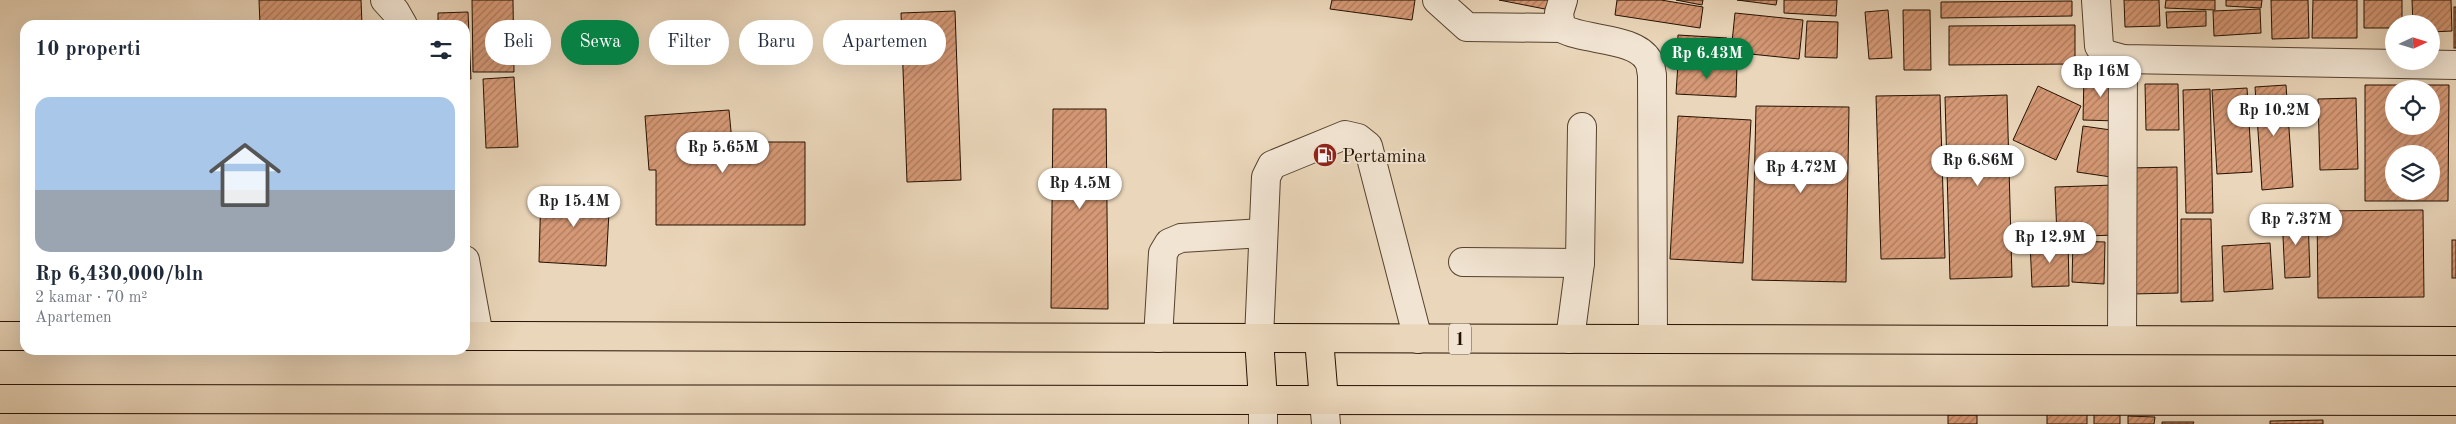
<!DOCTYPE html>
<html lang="id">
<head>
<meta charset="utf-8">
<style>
  :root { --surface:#fff; --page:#f6f6f7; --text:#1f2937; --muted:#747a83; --line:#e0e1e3; --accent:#0b8043 }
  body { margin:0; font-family:"Old Standard TT",serif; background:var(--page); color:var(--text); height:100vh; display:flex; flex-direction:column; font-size:19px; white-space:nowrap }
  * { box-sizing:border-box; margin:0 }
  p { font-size:16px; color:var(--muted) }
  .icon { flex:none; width:28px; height:28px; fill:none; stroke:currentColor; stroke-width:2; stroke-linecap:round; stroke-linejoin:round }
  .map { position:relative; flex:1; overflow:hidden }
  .details { position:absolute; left:20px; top:20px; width:450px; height:335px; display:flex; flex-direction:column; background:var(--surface); border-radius:15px; box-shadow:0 5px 20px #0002 }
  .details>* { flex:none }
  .hud { position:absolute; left:485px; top:20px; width:475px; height:45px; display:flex; gap:10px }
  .needle { width:32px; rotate:86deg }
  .controls { position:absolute; left:2385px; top:15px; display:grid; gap:10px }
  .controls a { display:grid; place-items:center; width:55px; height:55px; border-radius:50%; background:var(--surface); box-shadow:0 5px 20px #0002; font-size:25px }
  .price { position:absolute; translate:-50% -42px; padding:0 11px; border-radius:18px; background:#fff; color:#222; font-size:16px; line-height:32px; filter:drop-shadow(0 1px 2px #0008) }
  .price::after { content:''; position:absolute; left:50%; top:30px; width:15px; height:11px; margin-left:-8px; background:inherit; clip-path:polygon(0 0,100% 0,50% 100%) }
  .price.active { background:var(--accent); color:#fff }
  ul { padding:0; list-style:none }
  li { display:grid; align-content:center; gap:10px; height:265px; padding:0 15px }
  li+li { border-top:1px solid var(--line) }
  li span { display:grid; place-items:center; height:155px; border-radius:15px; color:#555 }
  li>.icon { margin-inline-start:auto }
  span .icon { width:90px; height:90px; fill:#fffc; stroke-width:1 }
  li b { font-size:21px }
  h2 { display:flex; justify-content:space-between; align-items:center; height:60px; padding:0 15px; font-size:21px }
  .pill { padding:0 18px; border-radius:22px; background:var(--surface); box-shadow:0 5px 20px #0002; font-size:18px; line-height:45px }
  .pill.active { background:var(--accent); color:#fff }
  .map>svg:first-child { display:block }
  .building { fill:url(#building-hatch); stroke:#251100; fill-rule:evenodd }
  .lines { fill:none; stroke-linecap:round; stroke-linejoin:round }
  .minor-casing { stroke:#56422e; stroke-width:30 }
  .highway-casing { stroke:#251100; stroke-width:30 }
  .minor { stroke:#f1e4d2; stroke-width:28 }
  .highway { stroke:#ead6ba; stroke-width:28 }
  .labels { text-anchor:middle; stroke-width:4; stroke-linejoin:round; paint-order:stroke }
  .shield { fill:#f1e4d2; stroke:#62503f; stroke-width:1 }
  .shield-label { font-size:18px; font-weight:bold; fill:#251100 }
  .poi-label { font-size:19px; fill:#251100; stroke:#f1e4d2; text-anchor:start }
</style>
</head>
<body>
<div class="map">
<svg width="2456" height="424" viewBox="0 0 2456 424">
  <defs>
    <pattern id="building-hatch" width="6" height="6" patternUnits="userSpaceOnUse" patternTransform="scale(1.25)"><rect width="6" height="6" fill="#d69976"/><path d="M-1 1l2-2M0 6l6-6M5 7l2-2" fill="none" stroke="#ad7b5e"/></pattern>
  </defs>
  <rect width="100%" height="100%" fill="#ead6ba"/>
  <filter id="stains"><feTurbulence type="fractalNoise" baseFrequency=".004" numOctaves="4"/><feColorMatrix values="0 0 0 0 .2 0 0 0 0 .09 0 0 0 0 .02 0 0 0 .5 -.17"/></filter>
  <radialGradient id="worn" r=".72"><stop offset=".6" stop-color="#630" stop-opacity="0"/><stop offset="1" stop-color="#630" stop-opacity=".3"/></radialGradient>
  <g class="building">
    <path d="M259,0H361L362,25H260Z"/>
    <path d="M472,0H513L514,72H473Z"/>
    <path d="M1332,0H1415L1412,20L1330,9Z"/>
    <path d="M1499,0H1552L1550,10Z"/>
    <path d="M1617,0H1661L1703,7L1700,28L1615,15Z"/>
    <path d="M1676,0H1703L1702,5Z"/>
    <path d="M1737,0H1777L1776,5Z"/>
    <path d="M1784,0H1837L1836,16L1784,13Z"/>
    <path d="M2124,0H2159L2160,26L2125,27Z"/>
    <path d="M2166,0H2215V10L2165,8Z"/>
    <path d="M2226,0H2262L2261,8L2226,6Z"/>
    <path d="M2271,0H2308L2309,38L2272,39Z"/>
    <path d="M2313,0H2357V38H2312Z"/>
    <path d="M2364,0H2402V24H2394V28H2364Z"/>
    <path d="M2412,0H2451L2452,31L2431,32V24H2413Z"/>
    <path d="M2072,1V16L1941,18V2Z"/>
    <rect x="2454" y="7" width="2" height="41"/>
    <path d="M2260,9L2261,33L2214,36L2213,11Z"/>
    <path d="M1888,10L1892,58L1869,59L1865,12Z"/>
    <path d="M1903,10H1930L1931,70H1904Z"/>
    <path d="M955,11L961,180L907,182L901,13Z"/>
    <path d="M2206,11V26L2167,28L2166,12Z"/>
    <path d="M468,12L471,79H465V25H438V13Z"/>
    <path d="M1735,13L1803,20L1799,59L1731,52Z"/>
    <path d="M1807,21L1838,22L1837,58L1805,57Z"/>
    <path d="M2075,25V64L1949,65V26Z"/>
    <path d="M1678,35L1727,38L1726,57L1677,53Z"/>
    <path d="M1678,63L1737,66L1736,97L1676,94Z"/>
    <path d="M2084,75L2119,77L2117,121L2083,120Z"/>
    <path d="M514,77L518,147L486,148L483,79Z"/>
    <path d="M2145,84H2178L2179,130H2146Z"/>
    <path d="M2286,85L2293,187L2262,190L2255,87Z"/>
    <path d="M2365,85H2449L2448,201H2365ZM2394,89H2431V126H2394ZM2394,154H2431V191H2394Z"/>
    <path d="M2038,86L2081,106L2056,160L2013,140Z"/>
    <path d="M2247,88L2252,172L2217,174L2212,90Z"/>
    <path d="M2210,89L2213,213H2186L2183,90Z"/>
    <path d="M1940,95L1945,258L1881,259L1876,96Z"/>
    <path d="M2007,95L2012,277L1950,279L1945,97Z"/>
    <path d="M2356,98L2358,169L2320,170L2318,99Z"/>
    <path d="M1756,106L1849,107L1846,282L1752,280Z"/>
    <path d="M1053,109H1106L1108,309L1051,308Z"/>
    <path d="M729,110L732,142H805V225H656V170H649L645,116Z"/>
    <path d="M1678,116L1751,120L1743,263L1670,259Z"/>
    <path d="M2083,126L2118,131L2111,177L2077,172Z"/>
    <path d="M2177,167L2178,293L2131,294L2130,168Z"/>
    <path d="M2114,185L2116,235L2057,237L2055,187Z"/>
    <path d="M541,190L610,194L606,266L539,262Z"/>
    <path d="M2423,210L2424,297L2318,298L2317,211Z"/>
    <path d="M2308,215L2310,277L2285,278L2282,216Z"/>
    <path d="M2181,219H2211L2213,301L2181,302Z"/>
    <rect x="2452" y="240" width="4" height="38"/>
    <path d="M2068,241L2069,286L2032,287L2030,242Z"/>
    <path d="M2073,241L2105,242L2104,284L2072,282Z"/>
    <path d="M2270,243L2273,289L2224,292L2222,246Z"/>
    <path d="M2047,412L2087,413V424H2047Z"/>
    <path d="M2094,414L2120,415V424H2094Z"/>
    <rect x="1948" y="415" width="29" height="9"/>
    <path d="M2128,416L2155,417L2154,424H2128Z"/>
    <path d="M2323,420V424H2270V421Z"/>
    <path d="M2162,422H2194L2193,424H2162Z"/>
  </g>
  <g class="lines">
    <g class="minor-casing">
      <g id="minor">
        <path d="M385,0L395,11L403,25"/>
        <path d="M1437,0L1467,27L1561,28C1584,41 1635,37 1648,60C1651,64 1651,71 1652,75L1653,339"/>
        <path d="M2096,0L2099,46L2105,54L2123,59L2456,65"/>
        <path d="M1561,28L1559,13L1563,0"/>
        <path d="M465,260L479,336"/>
        <path d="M1463,262L1580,263"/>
        <path d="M1158,338L1163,253L1169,243L1181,238L1263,233"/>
        <path d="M1259,338L1266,177L1272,165L1345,135L1358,138L1368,146L1418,339"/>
        <path d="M1570,339L1580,263L1582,127"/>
        <path d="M2122,340L2123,59"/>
        <path d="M1263,400V424"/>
        <path d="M1324,400L1326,424"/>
      </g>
    </g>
    <g class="highway-casing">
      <g id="highway">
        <path d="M0,336H25"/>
        <path d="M465,336L2456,341"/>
        <path d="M1259,338L1263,400"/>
        <path d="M1319,339L1324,400"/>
        <path d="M0,399L2456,401"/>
      </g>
    </g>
    <use href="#minor" class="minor"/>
    <use href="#highway" class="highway"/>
  </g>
  <defs>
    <g id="fuel-disc" transform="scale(1.25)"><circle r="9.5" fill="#8f2418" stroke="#f1e4d2"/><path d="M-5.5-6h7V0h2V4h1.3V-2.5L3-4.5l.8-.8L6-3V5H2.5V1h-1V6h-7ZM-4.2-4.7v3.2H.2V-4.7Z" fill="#fff"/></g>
  </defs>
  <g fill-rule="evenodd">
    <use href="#fuel-disc" x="1325" y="155"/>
  </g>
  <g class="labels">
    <rect class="shield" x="1449" y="323.5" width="22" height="31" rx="4"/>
    <g class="shield-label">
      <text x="1460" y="345">1</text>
    </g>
    <g class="poi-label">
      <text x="1342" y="162">Pertamina</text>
    </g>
  </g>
  <rect width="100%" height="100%" filter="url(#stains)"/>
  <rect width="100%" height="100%" fill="url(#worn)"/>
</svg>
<div class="controls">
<a><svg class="needle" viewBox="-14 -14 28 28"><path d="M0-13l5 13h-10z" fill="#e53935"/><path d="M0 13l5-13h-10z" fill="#747a83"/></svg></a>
<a><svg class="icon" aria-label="locate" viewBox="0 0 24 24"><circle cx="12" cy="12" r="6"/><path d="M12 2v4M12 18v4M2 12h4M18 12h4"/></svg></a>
<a><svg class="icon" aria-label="layers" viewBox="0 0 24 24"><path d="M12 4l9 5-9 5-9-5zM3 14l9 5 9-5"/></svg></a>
</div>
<b class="price active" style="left:1707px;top:80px">Rp 6.43M</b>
<b class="price" style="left:2101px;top:98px">Rp 16M</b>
<b class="price" style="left:2274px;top:137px">Rp 10.2M</b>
<b class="price" style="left:723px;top:174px">Rp 5.65M</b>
<b class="price" style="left:1978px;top:187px">Rp 6.86M</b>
<b class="price" style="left:1801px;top:194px">Rp 4.72M</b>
<b class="price" style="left:1080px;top:210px">Rp 4.5M</b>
<b class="price" style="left:574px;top:228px">Rp 15.4M</b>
<b class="price" style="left:2296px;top:246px">Rp 7.37M</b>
<b class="price" style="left:2050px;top:264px">Rp 12.9M</b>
<div class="hud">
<a class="pill">Beli</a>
<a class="pill active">Sewa</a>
<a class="pill">Filter</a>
<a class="pill">Baru</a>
<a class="pill">Apartemen</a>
</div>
<section class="details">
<h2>10 properti<svg class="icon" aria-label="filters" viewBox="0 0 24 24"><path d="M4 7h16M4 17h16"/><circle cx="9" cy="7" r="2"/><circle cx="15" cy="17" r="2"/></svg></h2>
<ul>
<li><span style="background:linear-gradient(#a9c7e8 60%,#9aa5b1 0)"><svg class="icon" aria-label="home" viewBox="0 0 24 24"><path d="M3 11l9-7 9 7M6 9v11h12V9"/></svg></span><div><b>Rp 6,430,000/bln</b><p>2 kamar · 70 m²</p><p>Apartemen</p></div></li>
</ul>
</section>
</div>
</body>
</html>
